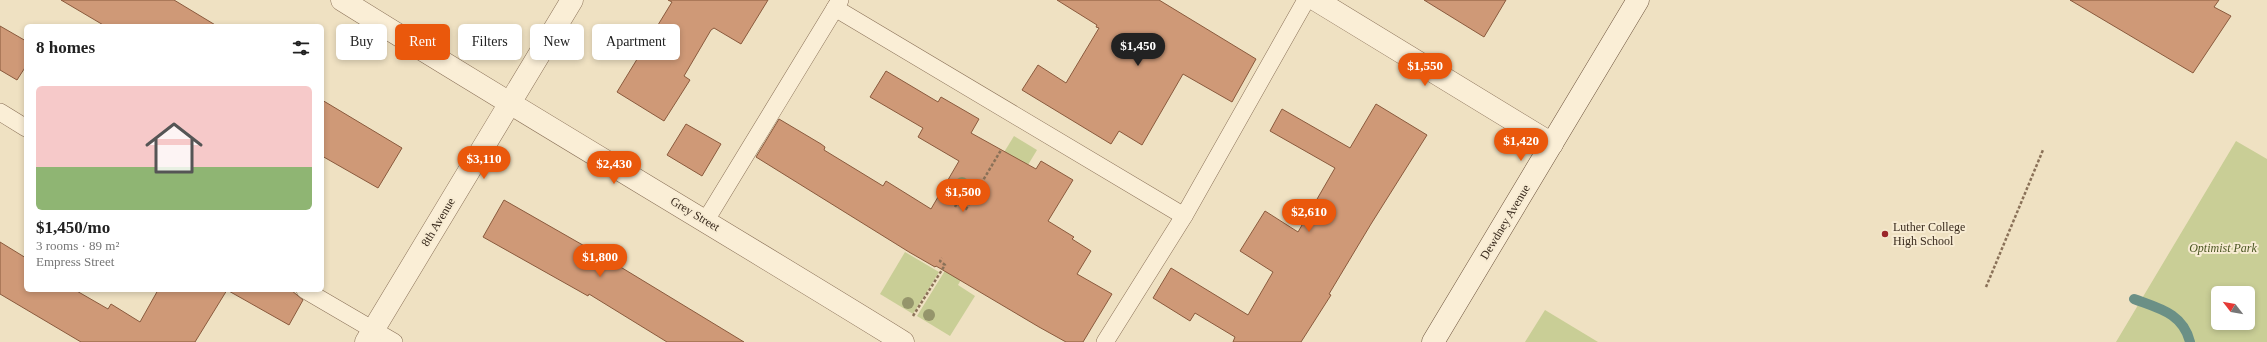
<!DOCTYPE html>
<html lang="en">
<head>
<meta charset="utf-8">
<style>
  :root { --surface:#fff; --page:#f6f6f6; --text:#222; --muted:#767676; --accent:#ea580c }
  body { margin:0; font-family:"Times New Roman",serif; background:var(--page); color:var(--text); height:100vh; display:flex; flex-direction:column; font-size:15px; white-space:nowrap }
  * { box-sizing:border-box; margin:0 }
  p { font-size:13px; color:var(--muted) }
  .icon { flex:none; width:22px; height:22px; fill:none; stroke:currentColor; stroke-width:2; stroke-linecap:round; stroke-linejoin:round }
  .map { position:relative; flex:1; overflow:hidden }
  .panel { position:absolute; left:24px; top:24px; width:300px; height:268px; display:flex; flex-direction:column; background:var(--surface); border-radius:6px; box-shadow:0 2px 6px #0003 }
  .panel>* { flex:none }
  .guide { position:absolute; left:336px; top:24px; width:380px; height:36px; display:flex; gap:8px }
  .needle { width:26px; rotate:301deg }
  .controls { position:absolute; left:2211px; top:286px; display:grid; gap:8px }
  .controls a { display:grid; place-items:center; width:44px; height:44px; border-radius:6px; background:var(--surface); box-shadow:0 2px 6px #0003; font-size:20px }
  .price { position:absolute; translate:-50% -34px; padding:0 9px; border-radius:14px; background:var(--accent); color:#fff; font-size:13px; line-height:26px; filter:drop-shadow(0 1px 2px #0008) }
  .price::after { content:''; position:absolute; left:50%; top:24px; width:12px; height:9px; margin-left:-6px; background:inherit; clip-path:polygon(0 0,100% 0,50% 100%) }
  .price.current { background:#222; color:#fff }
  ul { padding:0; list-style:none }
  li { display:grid; align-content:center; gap:8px; height:212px; padding:0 12px }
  li span { display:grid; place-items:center; height:124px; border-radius:6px; color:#555 }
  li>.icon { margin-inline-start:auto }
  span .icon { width:72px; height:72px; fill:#fffc; stroke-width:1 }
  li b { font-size:17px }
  h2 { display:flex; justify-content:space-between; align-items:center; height:48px; padding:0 12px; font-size:17px }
  .chip { padding:0 14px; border-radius:6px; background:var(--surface); box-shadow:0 2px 6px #0003; font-size:14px; line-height:36px }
  .chip.current { background:var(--accent); color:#fff }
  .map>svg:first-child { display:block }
  .green { fill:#c9ce96; fill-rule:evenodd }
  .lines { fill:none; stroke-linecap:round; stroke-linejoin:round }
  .stream { stroke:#6b9086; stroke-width:10 }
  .building { fill:#cf9977; stroke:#8a5a3d }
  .service-casing { stroke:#8a7158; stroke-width:18 }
  .minor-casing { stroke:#8a7158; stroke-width:23 }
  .secondary-casing { stroke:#6c523c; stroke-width:23 }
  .path { stroke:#8a7158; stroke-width:2.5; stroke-dasharray:3 2; stroke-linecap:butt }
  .service { stroke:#faeed6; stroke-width:17 }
  .minor { stroke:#faeed6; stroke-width:22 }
  .secondary { stroke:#faeed6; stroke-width:22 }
  .tree { fill:#95956b }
  .poi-dot { fill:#9b262a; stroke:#f7ebd2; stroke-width:1.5 }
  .labels { text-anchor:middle; stroke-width:4; stroke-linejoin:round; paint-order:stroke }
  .street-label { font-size:12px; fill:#392a1d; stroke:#f7ebd2 }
  .poi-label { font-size:12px; fill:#392a1d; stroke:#f7ebd2; text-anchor:start }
  .park-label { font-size:12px; font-style:italic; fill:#4b5623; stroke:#f7ebd2 }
</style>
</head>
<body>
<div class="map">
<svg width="2267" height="342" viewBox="0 0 2267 342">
  <rect width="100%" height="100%" fill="#efe1c2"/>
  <g class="green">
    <path d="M1014,136L1037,150L991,226L971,206Z"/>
    <path d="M2236,141L2267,159V342H2116ZM2218,293H2248V323H2218Z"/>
    <path d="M905,252L939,272L913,314L880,294Z"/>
    <path d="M946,269L962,278L958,285L975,296L950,336L917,316Z"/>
    <path d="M1545,310L1598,342H1525Z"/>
  </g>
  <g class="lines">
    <path class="stream" d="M2134,299C2158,308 2183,313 2190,342"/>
  </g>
  <g class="building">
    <path d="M61,0H174L217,26H105Z"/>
    <path d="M668,0H768L741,44L714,28L711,30L684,76L690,80L664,121L617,92L672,2Z"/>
    <path d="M1057,0H1159L1256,59L1232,102L1183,74L1142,145L1119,131L1111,144L1022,90L1038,65L1066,83L1099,28L1096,27L1097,25Z"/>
    <path d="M1424,0H1506L1484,37Z"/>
    <path d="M2070,0H2219L2214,7L2231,16L2193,73Z"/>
    <path d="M0,26L26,41V66L17,80L0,70Z"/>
    <path d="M886,71L938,102L941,97L979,119L971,133L1036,169L1041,161L1073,180L1048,221L1074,237L1072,239L1091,251L1077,274L1112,294L1083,342H1066L1039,327L936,266L935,267L909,252L756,157L779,119L821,144L825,147L824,150L883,186L886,181L931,209L959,161L918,137L923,128L870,97Z"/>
    <path d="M322,100L402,148L378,188L322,156Z"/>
    <path d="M1376,104L1427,135L1371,224L1329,294L1331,295L1301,342H1233L1235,337L1195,313L1190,321L1153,298L1171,268L1248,315L1273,272L1240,251L1265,211L1298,232L1335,168L1270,131L1282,109L1350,148Z"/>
    <path d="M686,124L721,144L702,176L667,155Z"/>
    <path d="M504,200L609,260L744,342H667L589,294L588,296L483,237Z"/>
    <path d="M0,242L26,258V290H75L108,309L111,304L140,322L158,290H227L195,342H81L0,294Z"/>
    <path d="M227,290H291L303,300L289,325Z"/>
  </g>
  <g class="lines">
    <g class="service-casing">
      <g id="service">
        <path d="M835,8L1184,216"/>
        <path d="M0,112L26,128"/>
        <path d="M706,220L840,0"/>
        <path d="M305,290L394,342"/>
        <path d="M1105,342L1184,216L1306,0"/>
      </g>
    </g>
    <g class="minor-casing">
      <g id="minor">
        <path d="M342,0C528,116 717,227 903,342"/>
        <path d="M1316,0L1552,144"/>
        <path d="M366,342L572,0"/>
      </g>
    </g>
    <g class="secondary-casing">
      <path id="secondary" d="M1433,342L1638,0"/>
    </g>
    <g class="path">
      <path d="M955,207L957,203L966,209L1001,150"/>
      <path d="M1986,287L2043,150"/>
      <path d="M913,316L945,265L940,261L942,258"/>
    </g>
    <use href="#service" class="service"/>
    <use href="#minor" class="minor"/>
    <use href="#secondary" class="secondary"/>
  </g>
  <g class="tree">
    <circle cx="962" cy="183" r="6"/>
    <circle cx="908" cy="303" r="6"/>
    <circle cx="929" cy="315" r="6"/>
  </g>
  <circle class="poi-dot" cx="1885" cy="234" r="4"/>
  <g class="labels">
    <g class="street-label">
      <text transform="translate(695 214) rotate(31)" y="4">Grey Street</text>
      <text transform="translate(438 222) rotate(-59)" y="4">8th Avenue</text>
      <text transform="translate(1505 222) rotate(-59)" y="4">Dewdney Avenue</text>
    </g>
    <g class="poi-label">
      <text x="1893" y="231">Luther College<tspan x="1893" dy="14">High School</tspan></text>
    </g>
    <g class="park-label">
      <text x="2223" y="252">Optimist Park</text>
    </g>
  </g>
</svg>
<div class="controls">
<a><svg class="needle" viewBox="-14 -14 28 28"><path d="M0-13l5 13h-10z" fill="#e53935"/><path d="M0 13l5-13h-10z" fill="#767676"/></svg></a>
</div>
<b class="price current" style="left:1138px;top:67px">$1,450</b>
<b class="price" style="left:1425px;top:87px">$1,550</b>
<b class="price" style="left:1521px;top:162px">$1,420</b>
<b class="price" style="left:484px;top:180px">$3,110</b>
<b class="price" style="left:614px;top:185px">$2,430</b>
<b class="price" style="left:963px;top:213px">$1,500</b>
<b class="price" style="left:1309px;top:233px">$2,610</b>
<b class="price" style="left:600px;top:278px">$1,800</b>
<div class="guide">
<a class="chip">Buy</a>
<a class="chip current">Rent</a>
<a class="chip">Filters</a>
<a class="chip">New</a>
<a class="chip">Apartment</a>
</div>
<section class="panel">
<h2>8 homes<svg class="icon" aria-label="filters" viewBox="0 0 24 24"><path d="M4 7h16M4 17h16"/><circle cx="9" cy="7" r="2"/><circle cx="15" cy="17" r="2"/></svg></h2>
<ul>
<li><span style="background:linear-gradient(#f6c9c9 65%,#8fb573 0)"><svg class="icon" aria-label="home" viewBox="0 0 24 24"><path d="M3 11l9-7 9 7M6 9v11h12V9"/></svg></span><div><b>$1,450/mo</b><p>3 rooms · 89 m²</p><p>Empress Street</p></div></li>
</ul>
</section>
</div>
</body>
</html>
